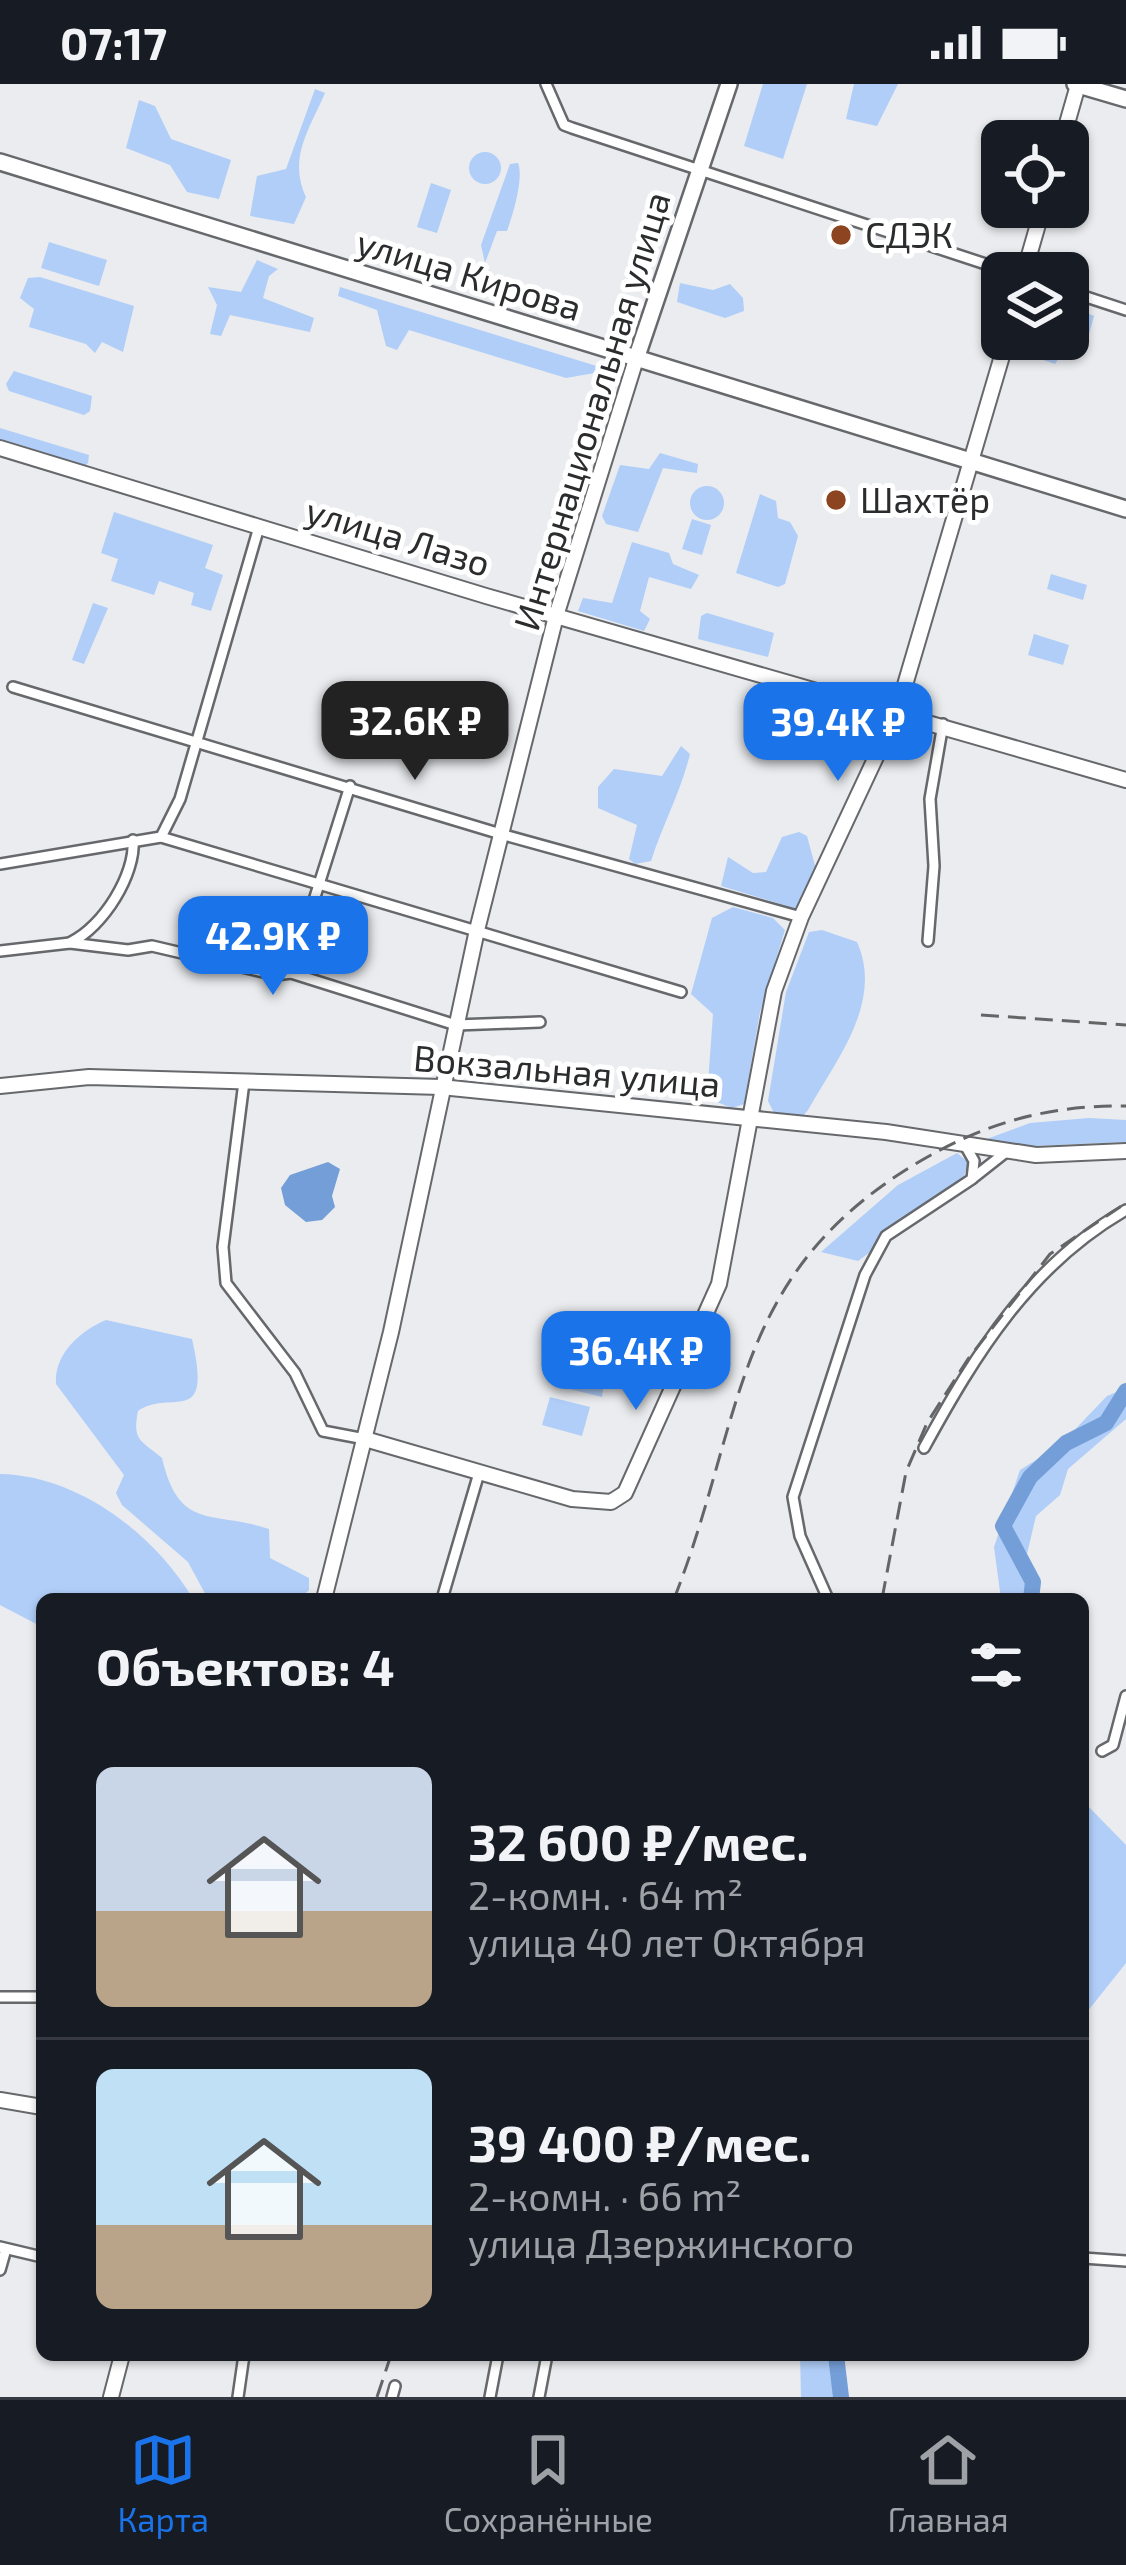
<!DOCTYPE html>
<html lang="ru">
<head>
<meta charset="utf-8">
<style>
  :root { --surface:#171b24; --page:#20242c; --text:#f1f3f6; --muted:#9ea1a6; --line:#363941; --accent:#1a73e8 }
  body { margin:0; font-family:"Exo 2",sans-serif; background:var(--page); color:var(--text); height:100vh; display:flex; flex-direction:column; font-size:45px; white-space:nowrap }
  * { box-sizing:border-box; margin:0 }
  p { font-size:39px; color:var(--muted) }
  .icon { flex:none; width:66px; height:66px; fill:none; stroke:currentColor; stroke-width:2; stroke-linecap:round; stroke-linejoin:round }
  .map { position:relative; flex:1; overflow:hidden }
  .details { position:absolute; left:36px; top:1509px; width:1053px; height:768px; display:flex; flex-direction:column; background:var(--surface); border-radius:18px; box-shadow:0 3px 9px #0004 }
  .details>* { flex:none }
  .controls { position:absolute; left:981px; top:36px; display:grid; gap:24px }
  .controls a { display:grid; place-items:center; width:108px; height:108px; border-radius:18px; background:var(--surface); box-shadow:0 3px 9px #0004; font-size:60px }
  .price { position:absolute; translate:-50% -102px; padding:0 27px; border-radius:24px; background:var(--accent); color:#fff; font-size:39px; line-height:78px; filter:drop-shadow(0 3px 6px #0008) }
  .price::after { content:''; position:absolute; left:50%; top:72px; width:36px; height:27px; margin-left:-18px; background:inherit; clip-path:polygon(0 0,100% 0,50% 100%) }
  .price.selected { background:#222; color:#fff }
  ul { padding:0; list-style:none }
  li { display:flex; align-items:center; gap:36px; height:300px; padding:0 60px }
  li+li { border-top:3px solid var(--line) }
  li span { display:grid; place-items:center; flex:none; width:336px; height:240px; border-radius:18px; color:#555 }
  li>.icon { margin-inline-start:auto }
  span .icon { width:144px; height:144px; fill:#fffc; stroke-width:1 }
  li b { font-size:51px }
  h2 { display:flex; justify-content:space-between; align-items:center; height:144px; padding:0 60px; font-size:51px }
  .status { display:flex; justify-content:space-between; align-items:center; height:84px; padding:0 60px; background:var(--surface); direction:ltr }
  .status svg { height:33px; fill:currentColor }
  .menu { display:flex; justify-content:space-around; align-items:center; height:168px; border-top:3px solid var(--line); background:var(--surface); font-size:33px; color:var(--muted) }
  .menu a { display:grid; justify-items:center; gap:6px }
  .menu .selected { color:var(--accent) }
  .map>svg:first-child { display:block }
  .green { fill:#b0cef8 }
  .water { fill:#749ed7 }
  .lines { fill:none; stroke-linecap:round; stroke-linejoin:round }
  .river { stroke:#749ed7; stroke-width:16 }
  .street-casing { stroke:#66686b; stroke-width:14 }
  .secondary-casing { stroke:#66686b; stroke-width:18 }
  .primary-casing { stroke:#66686b; stroke-width:20 }
  .street { stroke:#fff; stroke-width:9 }
  .secondary { stroke:#fff; stroke-width:14 }
  .primary { stroke:#fff; stroke-width:15 }
  .rail { stroke:#636566; stroke-width:3; stroke-dasharray:18 9; stroke-linecap:butt }
  .poi-dot { fill:#8c4520; stroke:#fff; stroke-width:4.5 }
  .labels { text-anchor:middle; stroke-width:10; stroke-linejoin:round; paint-order:stroke }
  .poi-label { font-size:36px; fill:#2b2c2d; stroke:#fff; text-anchor:start }
  .street-label { font-size:36px; fill:#2b2c2d; stroke:#fff }
</style>
</head>
<body>
<div class="status"><b>07:17</b><svg viewBox="0 0 49 12"><path d="M0 12V9h3v3zM5 12V6h3v6zM10 12V3h3v9zM15 12V0h3v12zM26 1h20v11H26zM47 4h2v5h-2z"/></svg></div>
<div class="map">
<svg width="1126" height="2313" viewBox="0 0 1126 2313">
  <rect width="100%" height="100%" fill="#eaecef"/>
  <g class="green">
    <path d="M763,0H807L783,75L744,62Z"/>
    <path d="M854,0H898L877,42L846,35Z"/>
    <path d="M315,5L325,9C309,46 288,74 306,113L294,140L250,132L257,92L286,85Z"/>
    <path d="M139,16L155,22L171,55L231,76L219,115L187,108L170,81L126,64Z"/>
    <circle cx="485" cy="84" r="16"/>
    <path d="M518,79C524,94 513,130 507,147H497L485,179L481,161L510,80Z"/>
    <path d="M431,99L451,106L437,149L417,143Z"/>
    <path d="M49,158L107,176L99,202L41,184Z"/>
    <path d="M257,176L278,185L269,192L263,214L314,234L310,248L230,231L221,252L210,250L217,221L208,203L241,208Z"/>
    <path d="M40,193L134,222L123,268L102,258L95,269L86,260L29,243L34,225L20,214L28,194Z"/>
    <path d="M680,199L713,206L730,200L743,214L744,227L725,234L677,218Z"/>
    <path d="M340,203L603,284L606,287L566,294L409,246L397,266L386,262L377,226L338,212Z"/>
    <path d="M1068,221L1094,232L1086,261L1069,259L1055,280L1029,271L1028,255H1068Z"/>
    <path d="M14,287L92,312L90,327L84,331L9,307L6,300Z"/>
    <path d="M0,344L89,371L88,379L84,383L0,357Z"/>
    <path d="M660,369L698,380L697,389L663,384L638,448L606,440L602,432L620,381L649,385Z"/>
    <circle cx="707" cy="419" r="17"/>
    <path d="M760,410L776,417L778,434L790,438L798,452L785,500L778,503L736,489Z"/>
    <path d="M114,428L213,461L205,484L223,491L211,527L191,521L194,509L159,497L154,511L111,497L118,475L101,469Z"/>
    <path d="M692,435L711,441L702,471L682,465Z"/>
    <path d="M632,458L669,469L673,480L699,491L691,505L649,493L640,527L650,535L644,547L578,527L583,514L612,519Z"/>
    <path d="M1051,490L1087,501L1083,516L1047,505Z"/>
    <path d="M93,519L108,524L84,580L72,576Z"/>
    <path d="M707,529L774,549L768,573L698,555L701,532Z"/>
    <path d="M1034,550L1069,561L1063,581L1028,571Z"/>
    <path d="M681,662L690,670C681,707 663,740 651,777L635,780L629,775L637,741L598,724V703L614,685L662,692Z"/>
    <path d="M799,748L807,752L817,789L797,825L721,802L728,773L753,789L766,788L782,753Z"/>
    <path d="M733,823L773,834L785,846L760,928L744,1020L732,1024L707,1014L713,930L691,910L712,834Z"/>
    <path d="M822,846L857,858C884,918 836,976 808,1026L802,1033L775,1031L768,1017L786,908L809,848Z"/>
    <path d="M1089,1034L1126,1036V1058L1031,1062L984,1056L1030,1039Z"/>
    <path d="M957,1069L968,1078L962,1100L858,1177L821,1168L898,1101Z"/>
    <path d="M106,1236L192,1255C213,1346 171,1304 138,1327C132,1357 141,1356 162,1374C179,1448 213,1426 269,1445L270,1474L309,1494V1506L299,1515H208L188,1478L122,1421L116,1409L124,1391L56,1300C54,1270 80,1247 106,1236Z"/>
    <path d="M566,1279L605,1290L602,1313L557,1302Z"/>
    <path d="M1126,1304V1335L1068,1385L1060,1411L1036,1432L1026,1474L1037,1515H1001L994,1463L1020,1386L1060,1361L1107,1312Z"/>
    <path d="M550,1313L590,1323L582,1352L542,1341Z"/>
    <path d="M0,1390C77,1391 155,1450 193,1515H42V1543L0,1521Z"/>
    <path d="M1083,1717L1126,1761V1879L1083,1933Z"/>
    <path d="M800,2271H840L847,2313H801Z"/>
  </g>
  <path class="water" d="M328,1078L340,1085L332,1112L335,1123L322,1136L306,1138L285,1121L281,1104L290,1091Z"/>
  <g class="lines">
    <g class="river">
      <path d="M1031,1515L1033,1498L1003,1442L1030,1393L1066,1359L1106,1339L1126,1307"/>
      <path d="M836,2271L841,2313"/>
    </g>
    <g class="street-casing">
      <g id="street">
        <path d="M546,0L564,41L572,44L1013,189"/>
        <path d="M1068,207L1126,226"/>
        <path d="M13,603L504,751L801,833"/>
        <path d="M161,753L180,715L259,443"/>
        <path d="M0,780L161,753L681,908"/>
        <path d="M928,857L934,782L930,715L943,640"/>
        <path d="M71,858C103,843 136,790 133,756"/>
        <path d="M0,867L70,859L128,866L152,862L276,891L291,889L456,941L540,938"/>
        <path d="M291,889L350,702"/>
        <path d="M244,998L223,1163L226,1199L295,1289L323,1347L365,1355"/>
        <path d="M973,1094L1006,1068"/>
        <path d="M924,1364C976,1269 1030,1181 1126,1126"/>
        <path d="M442,1515L479,1389"/>
        <path d="M828,1515L800,1452L793,1413L865,1191L886,1152L972,1095L974,1077L965,1061"/>
        <path d="M1102,1667L1113,1661L1126,1612"/>
        <path d="M0,1913H42"/>
        <path d="M0,2163L42,2173"/>
        <path d="M1083,2174L1126,2177"/>
        <path d="M0,2186L6,2165"/>
        <path d="M238,2313L244,2271"/>
        <path d="M392,2313L395,2302"/>
        <path d="M490,2313L498,2271"/>
        <path d="M539,2313L547,2271"/>
      </g>
    </g>
    <g class="secondary-casing">
      <g id="secondary">
        <path d="M1062,57L1078,1"/>
        <path d="M1024,189L1043,123"/>
        <path d="M0,364L486,512L1126,696"/>
        <path d="M0,1002L89,993L441,1003L886,1048L1036,1071L1126,1067"/>
        <path d="M365,1355L572,1415L611,1418L625,1409L719,1200L774,907L801,833L897,628L1007,255"/>
        <path d="M324,1515L391,1248L477,846L556,532L637,272"/>
        <path d="M0,2016L42,2023"/>
        <path d="M111,2313L122,2271"/>
      </g>
    </g>
    <g class="primary-casing">
      <g id="primary">
        <path d="M1075,0L1126,15"/>
        <path d="M0,78L1126,425"/>
        <path d="M637,272L729,0"/>
      </g>
    </g>
    <use href="#street" class="street"/>
    <use href="#secondary" class="secondary"/>
    <use href="#primary" class="primary"/>
    <g class="rail">
      <path d="M981,931L1126,941"/>
      <path d="M674,1515C745,1335 730,1191 917,1079C984,1039 1048,1021 1126,1022"/>
      <path d="M882,1515L906,1388L927,1339L968,1275L1050,1170L1126,1119"/>
      <path d="M377,2313L391,2271"/>
    </g>
  </g>
  <g class="poi-dot">
    <circle cx="841" cy="151" r="12"/>
    <circle cx="836" cy="416" r="12"/>
  </g>
  <g class="labels">
    <g class="poi-label">
      <text x="865" y="164">СДЭК</text>
      <text x="860" y="429">Шахтёр</text>
    </g>
    <g class="street-label">
      <text transform="translate(469 191) rotate(17)" y="13">улица Кирова</text>
      <text transform="translate(592 327) rotate(-73)" y="13">Интернациональная улица</text>
      <text transform="translate(398 453) rotate(17)" y="13">улица Лазо</text>
      <text transform="translate(567 987) rotate(5)" y="13">Вокзальная улица</text>
    </g>
  </g>
</svg>
<div class="controls">
<a><svg class="icon" aria-label="locate" viewBox="0 0 24 24"><circle cx="12" cy="12" r="6"/><path d="M12 2v4M12 18v4M2 12h4M18 12h4"/></svg></a>
<a><svg class="icon" aria-label="layers" viewBox="0 0 24 24"><path d="M12 4l9 5-9 5-9-5zM3 14l9 5 9-5"/></svg></a>
</div>
<b class="price selected" style="left:415px;top:699px">32.6K ₽</b>
<b class="price" style="left:838px;top:700px">39.4K ₽</b>
<b class="price" style="left:273px;top:914px">42.9K ₽</b>
<b class="price" style="left:636px;top:1329px">36.4K ₽</b>
<section class="details">
<h2>Объектов: 4<svg class="icon" aria-label="filters" viewBox="0 0 24 24"><path d="M4 7h16M4 17h16"/><circle cx="9" cy="7" r="2"/><circle cx="15" cy="17" r="2"/></svg></h2>
<ul>
<li><span style="background:linear-gradient(#c9d6e8 60%,#b9a48a 0)"><svg class="icon" aria-label="home" viewBox="0 0 24 24"><path d="M3 11l9-7 9 7M6 9v11h12V9"/></svg></span><div><b>32 600 ₽/мес.</b><p>2-комн. · 64 m²</p><p>улица 40 лет Октября</p></div></li>
<li><span style="background:linear-gradient(#bfe0f5 65%,#b9a48a 0)"><svg class="icon" aria-label="home" viewBox="0 0 24 24"><path d="M3 11l9-7 9 7M6 9v11h12V9"/></svg></span><div><b>39 400 ₽/мес.</b><p>2-комн. · 66 m²</p><p>улица Дзержинского</p></div></li>
</ul>
</section>
</div>
<nav class="menu">
<a class="selected"><svg class="icon" aria-label="map" viewBox="0 0 24 24"><path d="M3 6l6-2 6 2 6-2v14l-6 2-6-2-6 2zM9 4v14M15 6v14"/></svg>Карта</a>
<a><svg class="icon" aria-label="saved" viewBox="0 0 24 24"><path d="M7 4h10v16l-5-4-5 4z"/></svg>Сохранённые</a>
<a><svg class="icon" aria-label="home" viewBox="0 0 24 24"><path d="M3 11l9-7 9 7M6 9v11h12V9"/></svg>Главная</a>
</nav>
</body>
</html>
